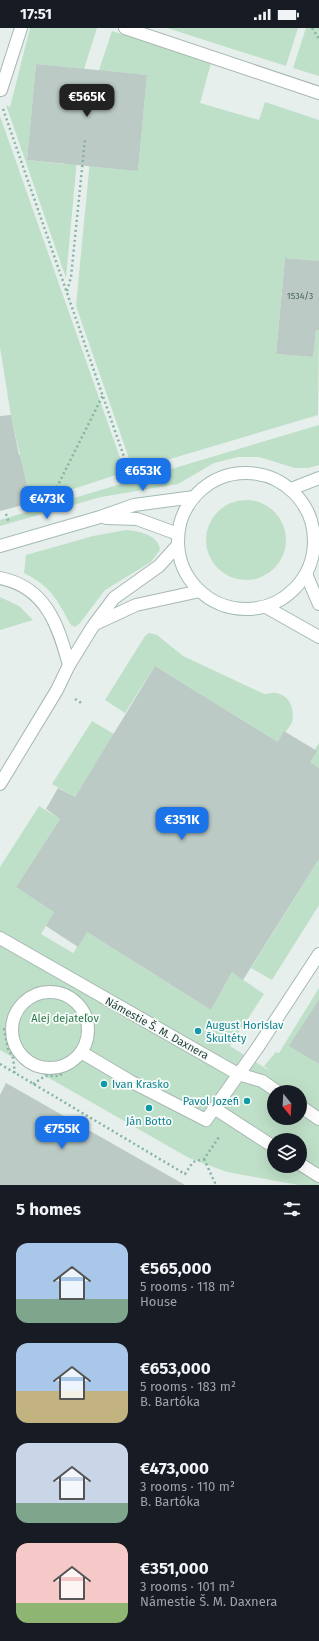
<!DOCTYPE html>
<html lang="en">
<head>
<meta charset="utf-8">
<style>
  :root { --surface:#171b24; --page:#20242c; --text:#f1f3f6; --muted:#9ea1a6; --accent:#1a73e8 }
  body { margin:0; font-family:"Fira Sans",sans-serif; background:var(--page); color:var(--text); height:100vh; display:flex; flex-direction:column; font-size:15px; white-space:nowrap }
  * { box-sizing:border-box; margin:0 }
  p { font-size:13px; color:var(--muted) }
  .icon { flex:none; width:22px; height:22px; fill:none; stroke:currentColor; stroke-width:2; stroke-linecap:round; stroke-linejoin:round }
  .map { position:relative; height:1157px; overflow:hidden }
  .side { display:flex; flex-direction:column; background:var(--surface); flex:1 }
  .side>* { flex:none }
  .needle { width:26px; rotate:162deg }
  .tools { position:absolute; left:267px; top:1057px; display:grid; gap:8px }
  .tools a { display:grid; place-items:center; width:40px; height:40px; border-radius:50%; background:var(--surface); box-shadow:0 4px 16px #0002; font-size:20px }
  .price { position:absolute; translate:-50% -34px; padding:0 9px; border-radius:8px; background:var(--accent); color:#fff; font-size:13px; line-height:26px; filter:drop-shadow(0 1px 2px #0008) }
  .price::after { content:''; position:absolute; left:50%; top:24px; width:12px; height:9px; margin-left:-6px; background:inherit; clip-path:polygon(0 0,100% 0,50% 100%) }
  .price.selected { background:#222; color:#fff }
  ul { padding:0; list-style:none }
  li { display:flex; align-items:center; gap:12px; height:100px; padding:0 16px }
  li span { display:grid; place-items:center; flex:none; width:112px; height:80px; border-radius:12px; color:#555 }
  li>.icon { margin-inline-start:auto }
  span .icon { width:48px; height:48px; fill:#fffc; stroke-width:1 }
  li b { font-size:17px }
  h2 { display:flex; justify-content:space-between; align-items:center; height:48px; padding:0 16px; font-size:17px }
  .status { display:flex; justify-content:space-between; align-items:center; height:28px; padding:0 20px; background:var(--surface); direction:ltr }
  .status svg { height:11px; fill:currentColor }
  .map>svg:first-child { display:block }
  .green { fill:#bfe0c8; fill-rule:evenodd }
  .building { fill:#bbcac4 }
  .lines { fill:none; stroke-linecap:round; stroke-linejoin:round }
  .service-casing { stroke:#a8b8b2; stroke-width:14 }
  .pedestrian-casing { stroke:#a8b8b2; stroke-width:14 }
  .minor-casing { stroke:#a8b8b2; stroke-width:14 }
  .secondary-casing { stroke:#a4bbb3; stroke-width:14 }
  .path { stroke:#86b3a5; stroke-width:2.5; stroke-dasharray:2 3; stroke-linecap:butt }
  .service { stroke:#fff; stroke-width:12 }
  .pedestrian { stroke:#fff; stroke-width:12 }
  .minor { stroke:#fff; stroke-width:12 }
  .secondary { stroke:#fff; stroke-width:12 }
  .culture-dot { fill:#0f9aa8; stroke:#f7fbf9; stroke-width:1.5 }
  .labels { text-anchor:middle; stroke-width:3.5; stroke-linejoin:round; paint-order:stroke }
  .number-label { font-size:9px; fill:#4a645c }
  .park-label { font-size:11px; fill:#2d7a4b; stroke:#f7fbf9 }
  .culture-label { font-size:11px; fill:#0d838f; stroke:#f7fbf9; text-anchor:start }
  .street-label { font-size:11px; fill:#24423a; stroke:#f7fbf9 }
</style>
</head>
<body>
<div class="status"><b>17:51</b><svg viewBox="0 0 49 12"><path d="M0 12V9h3v3zM5 12V6h3v6zM10 12V3h3v9zM15 12V0h3v12zM26 1h20v11H26zM47 4h2v5h-2z"/></svg></div>
<div class="map">
<svg width="319" height="1157" viewBox="0 0 319 1157">
  <rect width="100%" height="100%" fill="#e6efeb"/>
  <g class="green">
    <path d="M30,0H97L84,41L36,36L27,132L64,136L67,109L77,131L66,250L6,77L10,79Z"/>
    <path d="M167,0H298L286,38Z"/>
    <path d="M306,0H319V48L293,40Z"/>
    <path d="M112,3L211,35L200,75L259,92L265,74L319,92V233L285,230L276,326L313,329L316,302H319L318,387L133,442L76,278L90,132L138,143L147,47L110,44L99,51V42Z"/>
    <path d="M0,88L125,444L31,475L11,388L0,319Z"/>
    <path d="M319,397V437L308,440H295L259,429H238L214,435L178,456L101,469L0,498V492Z"/>
    <circle cx="246" cy="512" r="40"/>
    <path d="M126,502C139,503 159,507 160,522L151,534L105,562L80,595L75,599L71,597C57,572 52,559 24,545L26,527L93,508Z"/>
    <path d="M0,569L19,578L33,592L0,602Z"/>
    <path d="M149,605L157,607L183,628L264,666C268,666 273,664 276,665C290,667 295,682 292,694C291,697 281,710 278,714L155,638L125,685L105,672L145,608Z"/>
    <path d="M92,693L114,706L75,769L52,756Z"/>
    <path d="M319,715V740L310,734L316,723L315,721Z"/>
    <path d="M39,778L60,791L16,859L55,884L41,906L73,925L87,904L211,982L232,944L264,966L230,1018L270,1043L264,1038L276,1024L279,1025L319,960V971L290,1017L319,1036V1157H299L227,1144L189,1130L0,1022V839ZM274,1064H300V1090H274ZM274,1112H300V1138H274Z"/>
    <path d="M319,831V877L272,952L251,940Z"/>
  </g>
  <g class="building">
    <path d="M36,36L147,47L138,143L27,132Z"/>
    <path d="M285,230L319,233V302H316L313,329L276,326Z"/>
    <path d="M11,387L19,427H20L31,475L0,483V388Z"/>
    <path d="M155,638L278,714L284,703L317,723L310,734L319,740V831L243,952L232,944L211,982L87,904L78,919L46,898L54,884L16,859L60,791L46,781L58,760L75,769Z"/>
    <path d="M319,971V1036L289,1018Z"/>
    <path d="M6,1055L185,1157H0V1067Z"/>
  </g>
  <g class="lines">
    <g class="service-casing">
      <g id="service">
        <path d="M0,550C46,559 58,597 69,637"/>
        <path d="M95,596L136,577L200,563"/>
        <path d="M0,756L57,662L69,637L93,598L114,570L159,538L177,518"/>
        <path d="M258,1019L319,926"/>
      </g>
    </g>
    <g class="pedestrian-casing">
      <g id="pedestrian">
        <path d="M0,910L238,1046L262,1053L278,1064"/>
        <circle cx="50" cy="1002" r="38"/>
        <path d="M81,1024L130,1053L206,1092L258,1019"/>
        <path d="M300,1078L319,1091"/>
        <path d="M214,1080L274,1119"/>
        <path d="M300,1136L319,1148"/>
      </g>
    </g>
    <g class="minor-casing">
      <g id="minor">
        <path d="M125,0L319,65"/>
        <path d="M1,62L21,0"/>
        <path d="M306,546L319,576"/>
        <path d="M266,579L319,609"/>
      </g>
    </g>
    <g class="secondary-casing">
      <g id="secondary">
        <circle cx="246" cy="513" r="68"/>
        <path d="M291,461L319,450"/>
        <path d="M106,490L137,491L178,506"/>
        <path d="M0,518L100,489L134,477L194,469"/>
      </g>
    </g>
    <g class="path">
      <path d="M312,0L319,11"/>
      <path d="M3,81L131,449"/>
      <path d="M67,263L71,249L85,111"/>
      <path d="M50,473L103,367"/>
      <path d="M6,486L9,495"/>
      <path d="M75,671L83,676"/>
      <path d="M12,994L4,1001L8,1021L13,1030L15,1045"/>
      <path d="M0,1036L185,1146L193,1134L204,1131L219,1109"/>
      <path d="M33,1056L45,1048H60L67,1038"/>
      <path d="M204,1131L215,1155L214,1157"/>
    </g>
    <use href="#service" class="service"/>
    <use href="#pedestrian" class="pedestrian"/>
    <use href="#minor" class="minor"/>
    <use href="#secondary" class="secondary"/>
  </g>
  <g class="culture-dot">
    <circle cx="198" cy="1003" r="4"/>
    <circle cx="104" cy="1056" r="4"/>
    <circle cx="247" cy="1073" r="4"/>
    <circle cx="149" cy="1080" r="4"/>
  </g>
  <g class="labels">
    <g class="number-label">
      <text x="300" y="271">1534/3</text>
    </g>
    <g class="park-label">
      <text x="65" y="994">Alej dejateľov</text>
    </g>
    <g class="culture-label">
      <text x="206" y="1001">August Horislav<tspan x="206" dy="13">Škultéty</tspan></text>
      <text x="112" y="1060">Ivan Krasko</text>
      <text x="239" y="1077" text-anchor="end">Pavol Jozefi</text>
      <text x="149" y="1097" text-anchor="middle">Ján Botto</text>
    </g>
    <g class="street-label">
      <text transform="translate(157 1000) rotate(29)" y="4">Námestie Š. M. Daxnera</text>
    </g>
  </g>
</svg>
<div class="tools">
<a><svg class="needle" viewBox="-14 -14 28 28"><path d="M0-13l5 13h-10z" fill="#e53935"/><path d="M0 13l5-13h-10z" fill="#9ea1a6"/></svg></a>
<a><svg class="icon" aria-label="layers" viewBox="0 0 24 24"><path d="M12 4l9 5-9 5-9-5zM3 14l9 5 9-5"/></svg></a>
</div>
<b class="price selected" style="left:87px;top:90px">€565K</b>
<b class="price" style="left:143px;top:464px">€653K</b>
<b class="price" style="left:47px;top:492px">€473K</b>
<b class="price" style="left:182px;top:813px">€351K</b>
<b class="price" style="left:62px;top:1122px">€755K</b>
</div>
<section class="side">
<h2>5 homes<svg class="icon" aria-label="filters" viewBox="0 0 24 24"><path d="M4 7h16M4 17h16"/><circle cx="9" cy="7" r="2"/><circle cx="15" cy="17" r="2"/></svg></h2>
<ul>
<li><span style="background:linear-gradient(#a9c7e8 70%,#7fa58c 0)"><svg class="icon" aria-label="home" viewBox="0 0 24 24"><path d="M3 11l9-7 9 7M6 9v11h12V9"/></svg></span><div><b>€565,000</b><p>5 rooms · 118 m²</p><p>House</p></div></li>
<li><span style="background:linear-gradient(#a9c7e8 60%,#c2b280 0)"><svg class="icon" aria-label="home" viewBox="0 0 24 24"><path d="M3 11l9-7 9 7M6 9v11h12V9"/></svg></span><div><b>€653,000</b><p>5 rooms · 183 m²</p><p>B. Bartóka</p></div></li>
<li><span style="background:linear-gradient(#c9d6e8 75%,#7fa58c 0)"><svg class="icon" aria-label="home" viewBox="0 0 24 24"><path d="M3 11l9-7 9 7M6 9v11h12V9"/></svg></span><div><b>€473,000</b><p>3 rooms · 110 m²</p><p>B. Bartóka</p></div></li>
<li><span style="background:linear-gradient(#f6c9c9 75%,#8fb573 0)"><svg class="icon" aria-label="home" viewBox="0 0 24 24"><path d="M3 11l9-7 9 7M6 9v11h12V9"/></svg></span><div><b>€351,000</b><p>3 rooms · 101 m²</p><p>Námestie Š. M. Daxnera</p></div></li>
</ul>
</section>
</body>
</html>
